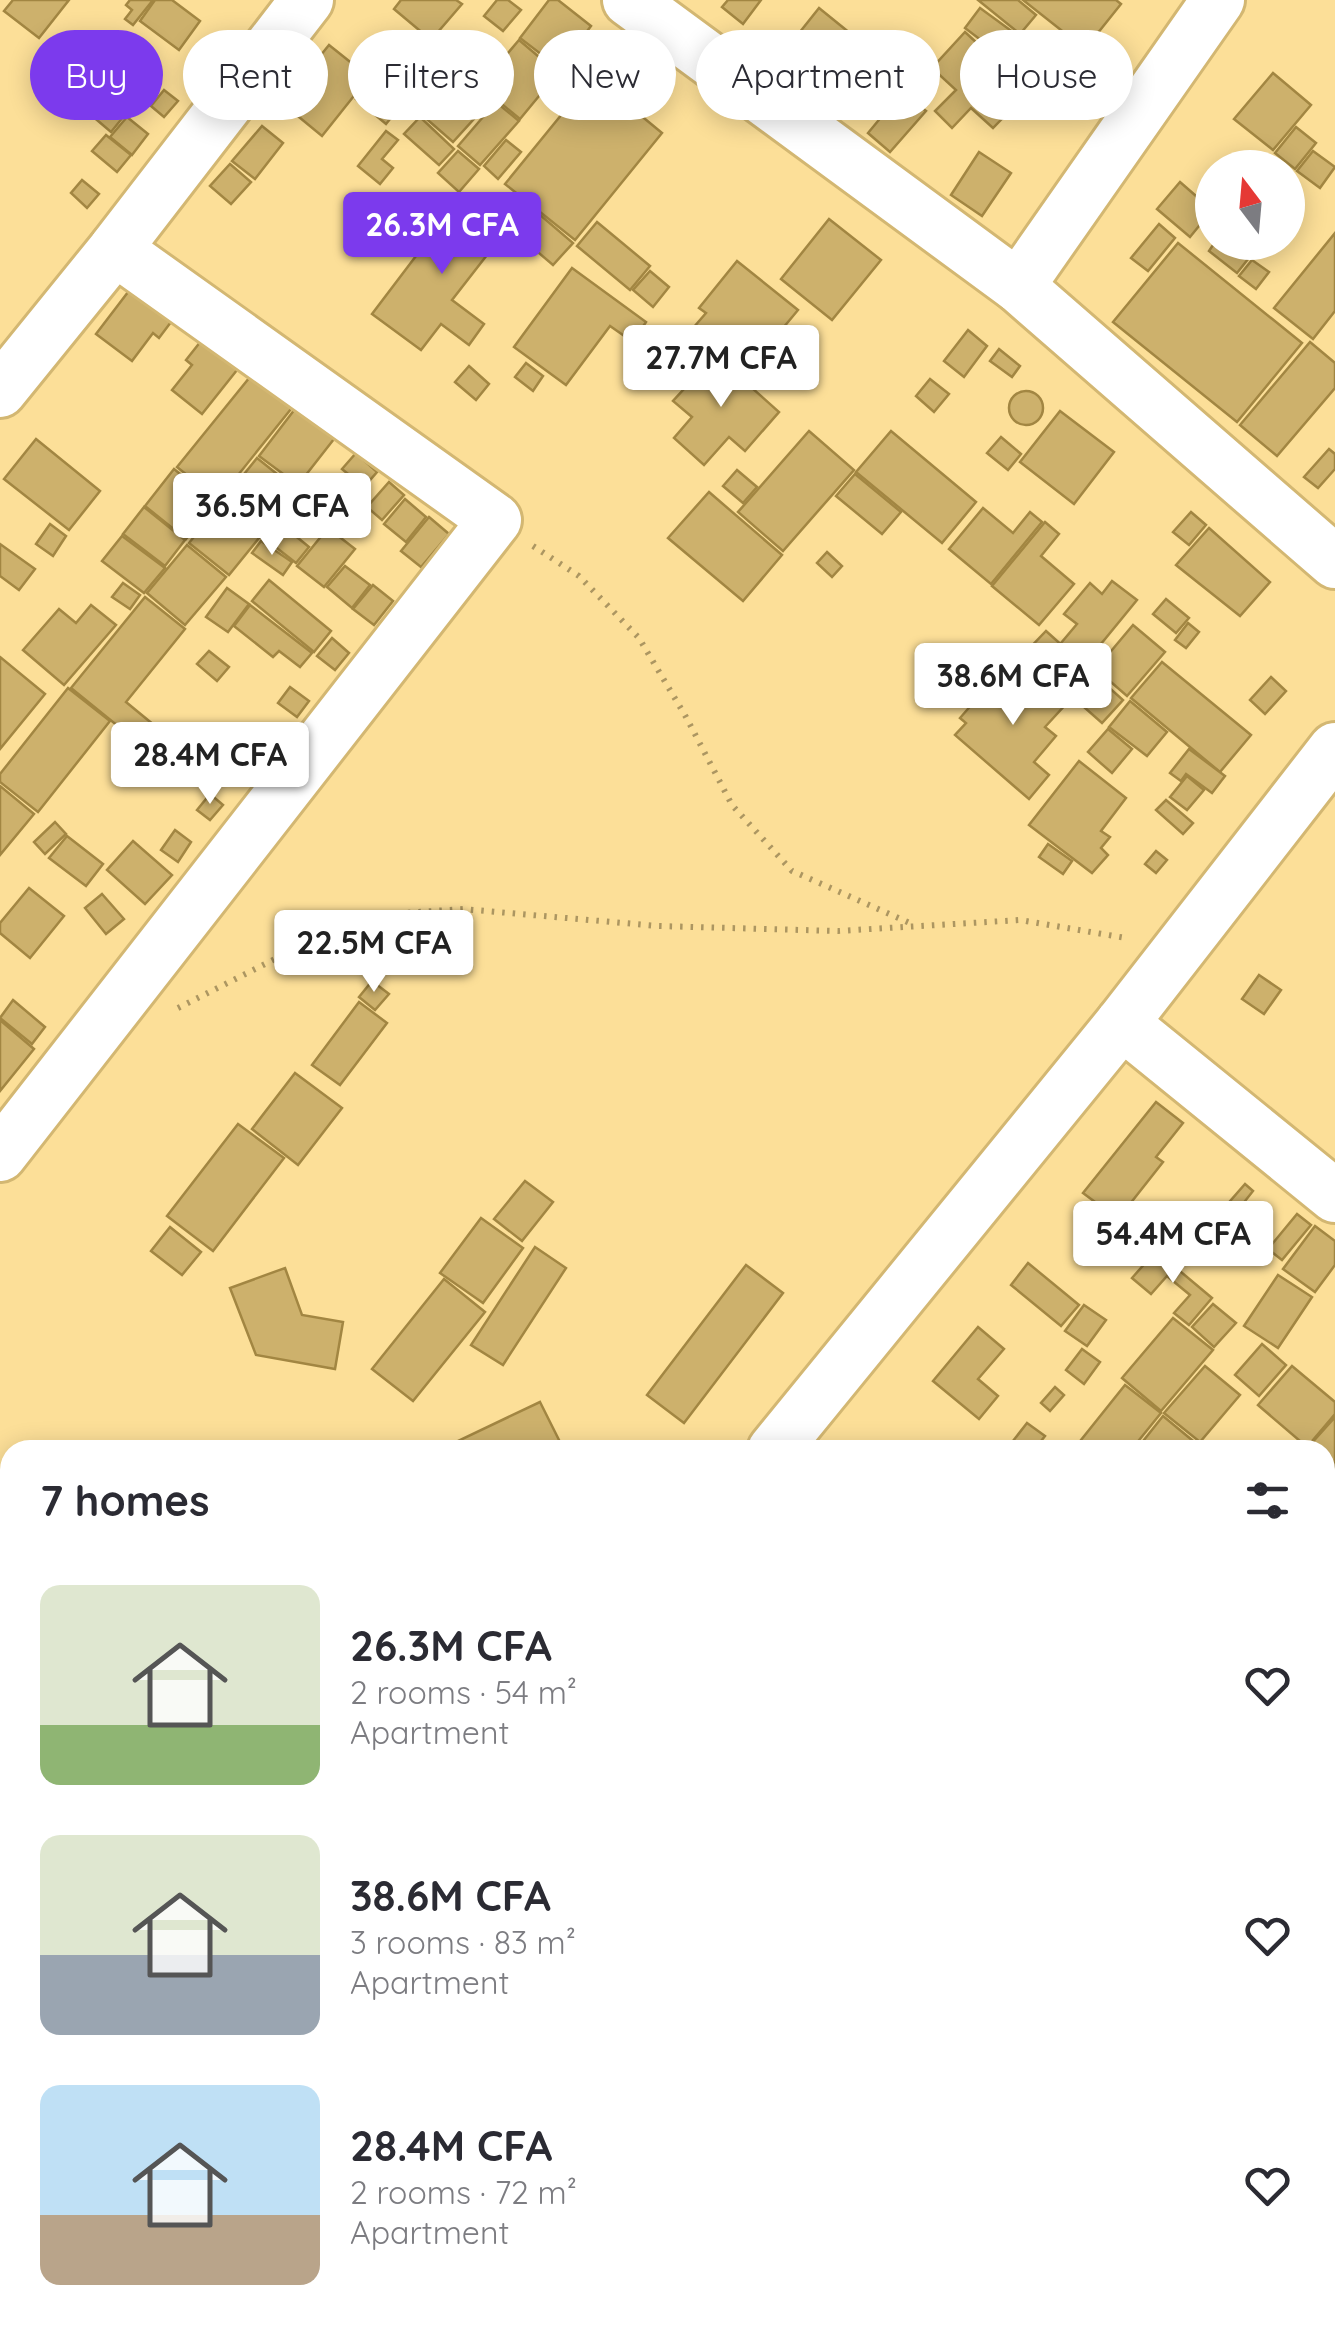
<!DOCTYPE html>
<html lang="en">
<head>
<meta charset="utf-8">
<style>
  :root { --surface:#fff; --page:#f7f7f7; --text:#2b2b33; --muted:#7c7c81; --accent:#7c3aed }
  body { margin:0; font-family:Quicksand,sans-serif; background:var(--page); color:var(--text); height:100vh; display:flex; flex-direction:column; font-size:38px; white-space:nowrap }
  * { box-sizing:border-box; margin:0 }
  p { font-size:32px; color:var(--muted) }
  .icon { flex:none; width:55px; height:55px; fill:none; stroke:currentColor; stroke-width:2; stroke-linecap:round; stroke-linejoin:round }
  .map { position:relative; flex:1; overflow:hidden }
  .drawer { position:absolute; left:0px; top:1440px; width:1335px; height:890px; display:flex; flex-direction:column; background:var(--surface); border-radius:30px 30px 0 0; box-shadow:0 5px 25px #0003 }
  .drawer>* { flex:none }
  .hud { position:absolute; left:30px; top:30px; width:1275px; height:90px; display:flex; gap:20px }
  .needle { width:65px; rotate:344deg }
  .tools { position:absolute; left:1195px; top:150px; display:grid; gap:20px }
  .tools a { display:grid; place-items:center; width:110px; height:110px; border-radius:50%; background:var(--surface); box-shadow:0 5px 25px #0003; font-size:50px }
  .price { position:absolute; translate:-50% -85px; padding:0 22px; border-radius:10px; background:#fff; color:#222; font-size:32px; line-height:65px; filter:drop-shadow(0 2px 5px #0008) }
  .price::after { content:''; position:absolute; left:50%; top:60px; width:30px; height:22px; margin-left:-15px; background:inherit; clip-path:polygon(0 0,100% 0,50% 100%) }
  .price.on { background:var(--accent); color:#fff }
  ul { padding:0; list-style:none }
  li { display:flex; align-items:center; gap:30px; height:250px; padding:0 40px }
  li span { display:grid; place-items:center; flex:none; width:280px; height:200px; border-radius:20px; color:#555 }
  li>.icon { margin-inline-start:auto }
  span .icon { width:120px; height:120px; fill:#fffc; stroke-width:1 }
  li b { font-size:42px }
  h2 { display:flex; justify-content:space-between; align-items:center; height:120px; padding:0 40px; font-size:42px }
  .pill { padding:0 35px; border-radius:45px; background:var(--surface); box-shadow:0 5px 25px #0003; font-size:35px; line-height:90px }
  .pill.on { background:var(--accent); color:#fff }
  .map>svg:first-child { display:block }
  .building { fill:#cdb16c; stroke:#a28642; stroke-width:2.5 }
  .lines { fill:none; stroke-linecap:round; stroke-linejoin:round }
  .minor-casing { stroke:#d3b772; stroke-width:58 }
  .path { stroke:#ac9661; stroke-width:6; stroke-dasharray:2.5 8; stroke-linecap:butt }
  .minor { stroke:#fff; stroke-width:52 }
</style>
</head>
<body>
<div class="map">
<svg width="1335" height="2330" viewBox="0 0 1335 2330">
  <rect width="100%" height="100%" fill="#fcdf98"/>
  <g class="building">
    <path d="M13,0H69L39,38L4,11Z"/>
    <path d="M130,0H153L133,25L125,19L132,10L126,5Z"/>
    <path d="M155,0H172L200,21L179,50L140,21Z"/>
    <path d="M401,0H456L462,4L431,40L394,9Z"/>
    <path d="M497,0H508L521,10L503,31L484,16Z"/>
    <path d="M549,0H558L591,26L559,68L520,38Z"/>
    <path d="M728,0H761L743,24L722,7Z"/>
    <path d="M978,0H1018L1036,15L1020,34Z"/>
    <path d="M1023,0H1116L1121,4L1085,49Z"/>
    <path d="M819,8L856,38L817,87L780,57Z"/>
    <path d="M980,8L1039,51L1023,72L965,28Z"/>
    <path d="M965,32L1029,91L993,128L971,108L952,128L935,111L956,90L932,68Z"/>
    <path d="M519,40L558,73L520,119L480,86Z"/>
    <path d="M329,45L369,77L322,136L282,103Z"/>
    <path d="M473,56L489,68L476,83L461,72Z"/>
    <path d="M64,66L80,79L70,91L54,78Z"/>
    <path d="M1273,73L1311,105L1273,150L1234,119Z"/>
    <path d="M593,76L662,133L575,240L505,184Z"/>
    <path d="M883,78L898,91L889,102L873,89Z"/>
    <path d="M372,80L402,104L386,124L356,99Z"/>
    <path d="M417,86L451,116L478,87L492,99L453,142L405,100Z"/>
    <path d="M164,90L178,101L164,117L151,106Z"/>
    <path d="M902,92L926,111L890,152L868,133Z"/>
    <path d="M104,98L124,116L111,132L90,114Z"/>
    <path d="M496,102L519,121L480,165L458,146Z"/>
    <path d="M127,117L148,134L132,155L110,137Z"/>
    <path d="M420,117L454,149L439,165L404,134Z"/>
    <path d="M262,126L283,143L255,179L232,161Z"/>
    <path d="M1296,127L1316,143L1295,169L1275,153Z"/>
    <path d="M386,131L398,140L382,159L393,168L380,184L358,166Z"/>
    <path d="M106,135L131,155L117,172L92,151Z"/>
    <path d="M506,140L521,152L498,179L484,166Z"/>
    <path d="M458,151L479,169L459,192L438,173Z"/>
    <path d="M1313,151L1335,167L1320,188L1297,171Z"/>
    <path d="M979,152L1011,173L982,216L951,195Z"/>
    <path d="M230,164L251,182L231,204L210,186Z"/>
    <path d="M82,180L99,194L87,208L71,193Z"/>
    <path d="M1180,182L1212,210L1190,237L1157,209Z"/>
    <path d="M463,194L508,228L452,300L484,324L469,345L441,324L421,350L372,314Z"/>
    <path d="M532,208L573,243L553,265L512,230Z"/>
    <path d="M829,219L881,260L832,320L781,279Z"/>
    <path d="M597,222L650,266L630,290L577,246Z"/>
    <path d="M1159,224L1175,238L1148,271L1131,258Z"/>
    <path d="M1335,233V311L1313,339L1274,308Z"/>
    <path d="M1215,242H1238L1252,254L1237,273L1209,251Z"/>
    <path d="M1178,243L1302,343L1237,422L1113,322Z"/>
    <path d="M1252,260L1269,272L1256,289L1239,276Z"/>
    <path d="M737,261L798,310L748,370L717,344L710,353L687,335L706,313L699,308Z"/>
    <path d="M572,268L646,322L633,342L610,326L566,385L514,347Z"/>
    <path d="M650,271L669,287L653,307L633,290Z"/>
    <path d="M138,279L180,310L159,338L153,333L132,361L96,334Z"/>
    <path d="M968,330L987,346L964,377L944,361Z"/>
    <path d="M205,336L241,365L202,414L172,390L192,365L186,360Z"/>
    <path d="M1310,342L1335,363V388L1277,456L1240,425Z"/>
    <path d="M999,349L1020,366L1012,377L990,361Z"/>
    <path d="M719,351L746,375L743,380L779,412L745,451L729,437L704,465L674,438L692,417L673,401Z"/>
    <path d="M526,363L543,376L533,391L515,377Z"/>
    <path d="M469,366L489,384L476,400L455,382Z"/>
    <path d="M254,372L295,404L218,500L177,467Z"/>
    <path d="M930,379L949,394L934,412L916,396Z"/>
    <circle cx="1026" cy="408" r="17"/>
    <path d="M295,409L334,439L298,485L259,456Z"/>
    <path d="M1060,411L1114,452L1074,504L1020,462Z"/>
    <path d="M809,431L854,470L783,551L738,512Z"/>
    <path d="M891,431L976,502L942,543L856,472Z"/>
    <path d="M1001,437L1021,454L1008,470L987,453Z"/>
    <path d="M36,439L100,491L69,530L4,479Z"/>
    <path d="M1329,449L1335,454V469L1318,488L1304,477Z"/>
    <path d="M356,453L377,472L364,487L342,469Z"/>
    <path d="M257,458L297,490L260,536L220,504Z"/>
    <path d="M174,469L216,503L186,539L145,506Z"/>
    <path d="M737,470L757,487L743,503L723,486Z"/>
    <path d="M855,474L901,512L882,534L836,496Z"/>
    <path d="M389,482L404,495L382,520L367,507Z"/>
    <path d="M336,490L350,501L335,518L322,506Z"/>
    <path d="M709,492L782,555L743,601L668,538Z"/>
    <path d="M405,499L426,517L406,542L384,524Z"/>
    <path d="M144,507L185,540L165,566L123,534Z"/>
    <path d="M218,507L259,538L229,575L189,543Z"/>
    <path d="M983,508L1013,533L1030,512L1042,522L991,584L949,549Z"/>
    <path d="M1191,512L1206,525L1189,545L1173,532Z"/>
    <path d="M429,517L449,534L421,567L401,551Z"/>
    <path d="M275,521L285,528L272,545L262,538Z"/>
    <path d="M1045,522L1059,534L1041,556L1074,584L1039,625L992,586Z"/>
    <path d="M50,524L66,536L53,556L36,544Z"/>
    <path d="M328,528L355,549L324,587L297,566Z"/>
    <path d="M1209,528L1270,582L1240,616L1176,565Z"/>
    <path d="M287,529L309,547L296,563L273,545Z"/>
    <path d="M122,536L165,568L144,593L102,561Z"/>
    <path d="M261,541L292,562L283,575L252,553Z"/>
    <path d="M0,544L35,569L19,590L0,576Z"/>
    <path d="M187,545L226,577L185,625L147,593Z"/>
    <path d="M827,552L842,566L832,577L817,563Z"/>
    <path d="M345,566L370,585L352,608L327,587Z"/>
    <path d="M269,580L331,631L314,652L252,601Z"/>
    <path d="M1112,581L1137,600L1096,650L1092,647L1082,659L1061,643L1077,624L1064,614L1090,583L1102,594Z"/>
    <path d="M123,583L140,595L130,609L112,597Z"/>
    <path d="M373,585L393,601L374,625L353,609Z"/>
    <path d="M227,588L249,604L228,632L206,617Z"/>
    <path d="M145,597L185,629L126,702L160,730L145,748L71,688Z"/>
    <path d="M1166,599L1189,618L1176,633L1153,614Z"/>
    <path d="M91,605L116,625L64,685L23,650L59,609L76,623Z"/>
    <path d="M250,605L312,653L300,667L279,651L273,657L234,626Z"/>
    <path d="M1188,623L1199,632L1186,648L1175,640Z"/>
    <path d="M1133,625L1165,652L1127,696L1096,669Z"/>
    <path d="M1046,631L1123,700L1102,723L1024,654Z"/>
    <path d="M332,638L349,653L335,670L317,656Z"/>
    <path d="M209,651L229,667L217,681L197,664Z"/>
    <path d="M0,657L45,694L0,749Z"/>
    <path d="M1162,662L1251,735L1220,772L1131,698Z"/>
    <path d="M1019,663L1066,704L1045,727L1056,736L1034,762L1049,775L1029,799L955,735L966,723L960,718L994,679L1000,685Z"/>
    <path d="M1271,677L1286,691L1265,714L1250,700Z"/>
    <path d="M290,687L309,701L297,717L278,703Z"/>
    <path d="M68,688L110,721L38,812L0,782V774Z"/>
    <path d="M1130,701L1167,732L1147,756L1109,727Z"/>
    <path d="M165,726L202,751L184,775L149,750Z"/>
    <path d="M1108,729L1132,749L1112,773L1088,752Z"/>
    <path d="M1189,749L1225,776L1212,793L1186,774L1181,781L1170,773Z"/>
    <path d="M1079,761L1126,798L1101,831L1110,837L1101,848L1108,855L1092,873L1029,825Z"/>
    <path d="M1187,776L1204,790L1187,810L1170,797Z"/>
    <path d="M0,786L34,814L0,855Z"/>
    <path d="M210,794L223,805L210,820L197,810Z"/>
    <path d="M1166,800L1193,823L1183,834L1156,810Z"/>
    <path d="M55,822L66,834L45,854L34,842Z"/>
    <path d="M175,830L191,842L178,862L161,850Z"/>
    <path d="M67,836L103,864L86,886L49,858Z"/>
    <path d="M133,841L172,875L145,904L107,870Z"/>
    <path d="M1048,844L1072,861L1063,874L1039,857Z"/>
    <path d="M1156,851L1167,860L1156,873L1145,864Z"/>
    <path d="M29,888L64,916L30,958L0,933V923Z"/>
    <path d="M102,894L124,919L106,934L85,908Z"/>
    <path d="M1259,975L1281,990L1264,1014L1242,999Z"/>
    <path d="M372,981L389,994L375,1010L359,997Z"/>
    <path d="M13,1000L45,1027L32,1044L0,1018Z"/>
    <path d="M359,1002L387,1023L340,1085L312,1065Z"/>
    <path d="M0,1020L34,1049L0,1091Z"/>
    <path d="M295,1073L342,1108L298,1165L252,1129Z"/>
    <path d="M1156,1102L1183,1123L1156,1157L1163,1162L1118,1219L1083,1193Z"/>
    <path d="M238,1124L284,1158L213,1251L167,1216Z"/>
    <path d="M525,1181L553,1202L522,1241L494,1219Z"/>
    <path d="M1245,1184L1253,1191L1234,1215L1225,1207Z"/>
    <path d="M1297,1214L1311,1225L1282,1260L1268,1249Z"/>
    <path d="M481,1218L523,1248L483,1303L440,1273Z"/>
    <path d="M1229,1225L1247,1236L1234,1255L1216,1244Z"/>
    <path d="M1315,1226L1335,1241V1265L1315,1292L1283,1269Z"/>
    <path d="M170,1227L201,1252L182,1275L151,1251Z"/>
    <path d="M535,1247L566,1268L503,1365L471,1345Z"/>
    <path d="M1156,1251L1212,1298L1189,1325L1174,1313L1190,1295L1167,1276L1151,1294L1132,1278Z"/>
    <path d="M1028,1263L1079,1305L1061,1326L1011,1285Z"/>
    <path d="M746,1265L783,1293L684,1423L647,1395Z"/>
    <path d="M285,1268L302,1315L343,1322L335,1369L256,1355L230,1288Z"/>
    <path d="M1278,1275L1312,1297L1278,1348L1244,1326Z"/>
    <path d="M444,1279L485,1312L413,1401L372,1369Z"/>
    <path d="M1213,1304L1236,1323L1214,1347L1192,1327Z"/>
    <path d="M1084,1305L1106,1320L1087,1346L1065,1331Z"/>
    <path d="M1173,1318L1213,1350L1161,1411L1122,1378Z"/>
    <path d="M978,1327L1004,1349L978,1379L998,1396L979,1419L933,1381Z"/>
    <path d="M1262,1344L1286,1365L1259,1396L1235,1375Z"/>
    <path d="M1082,1349L1100,1362L1084,1384L1066,1370Z"/>
    <path d="M1205,1366L1240,1395L1200,1442L1164,1413Z"/>
    <path d="M1292,1366L1335,1402V1414L1307,1447L1258,1405Z"/>
    <path d="M1125,1385L1161,1413L1131,1450H1073Z"/>
    <path d="M1055,1387L1064,1395L1050,1411L1041,1403Z"/>
    <path d="M540,1402L564,1450H442L441,1449Z"/>
    <path d="M1163,1416L1198,1445L1194,1450H1136Z"/>
    <path d="M1335,1417V1467L1325,1458V1450H1315L1310,1445Z"/>
    <path d="M1027,1423L1045,1436L1034,1450H1006Z"/>
    <path d="M5,1601L10,1605V1660L0,1651V1607Z"/>
    <path d="M7,1782L10,1785V1856L4,1863L0,1860V1790Z"/>
    <path d="M1335,1958V2035L1325,2026V1969Z"/>
    <path d="M296,2320H316L325,2328L287,2330Z"/>
    <path d="M568,2320L579,2330H500L488,2321Z"/>
    <path d="M574,2320H630L622,2330H587Z"/>
    <path d="M635,2320H699L694,2330H627Z"/>
    <path d="M751,2320H784L787,2322L781,2330H743Z"/>
    <path d="M863,2320H896L908,2330H856Z"/>
    <path d="M1160,2320H1200L1193,2330H1160L1155,2326Z"/>
  </g>
  <g class="lines">
    <g class="minor-casing">
      <g id="minor">
        <path d="M629,0L1018,286L1335,562"/>
        <path d="M1018,286L1218,0"/>
        <path d="M0,391L115,249L307,0"/>
        <path d="M1122,1023L1335,1196"/>
        <path d="M0,1155L495,520L115,249"/>
        <path d="M774,1450L1122,1023L1335,749"/>
        <path d="M0,1523L10,1532"/>
        <path d="M1325,1640L1335,1626"/>
        <path d="M1325,1858L1335,1866"/>
        <path d="M0,2166L10,2174"/>
        <path d="M193,2320L205,2330"/>
        <path d="M1010,2320L1021,2330"/>
        <path d="M69,2330L77,2320"/>
      </g>
    </g>
    <g class="path">
      <path d="M533,546L579,576L639,638L686,717L732,805L792,871L912,924"/>
      <path d="M178,1008L360,916L463,909L658,926L838,931L1020,920L1126,938"/>
    </g>
    <use href="#minor" class="minor"/>
  </g>
</svg>
<div class="tools">
<a><svg class="needle" viewBox="-14 -14 28 28"><path d="M0-13l5 13h-10z" fill="#e53935"/><path d="M0 13l5-13h-10z" fill="#7c7c81"/></svg></a>
</div>
<b class="price on" style="left:442px;top:277px">26.3M CFA</b>
<b class="price" style="left:721px;top:410px">27.7M CFA</b>
<b class="price" style="left:272px;top:558px">36.5M CFA</b>
<b class="price" style="left:1013px;top:728px">38.6M CFA</b>
<b class="price" style="left:210px;top:807px">28.4M CFA</b>
<b class="price" style="left:374px;top:995px">22.5M CFA</b>
<b class="price" style="left:1173px;top:1286px">54.4M CFA</b>
<div class="hud">
<a class="pill on">Buy</a>
<a class="pill">Rent</a>
<a class="pill">Filters</a>
<a class="pill">New</a>
<a class="pill">Apartment</a>
<a class="pill">House</a>
</div>
<section class="drawer">
<h2>7 homes<svg class="icon" aria-label="filters" viewBox="0 0 24 24"><path d="M4 7h16M4 17h16"/><circle cx="9" cy="7" r="2"/><circle cx="15" cy="17" r="2"/></svg></h2>
<ul>
<li><span style="background:linear-gradient(#dfe7d0 70%,#8fb573 0)"><svg class="icon" aria-label="home" viewBox="0 0 24 24"><path d="M3 11l9-7 9 7M6 9v11h12V9"/></svg></span><div><b>26.3M CFA</b><p>2 rooms · 54 m²</p><p>Apartment</p></div><svg class="icon" aria-label="heart" viewBox="0 0 24 24"><path d="M12 20l-8-8c-3-5 5-10 8-4 3-6 11-1 8 4z"/></svg></li>
<li><span style="background:linear-gradient(#dfe7d0 60%,#9aa5b1 0)"><svg class="icon" aria-label="home" viewBox="0 0 24 24"><path d="M3 11l9-7 9 7M6 9v11h12V9"/></svg></span><div><b>38.6M CFA</b><p>3 rooms · 83 m²</p><p>Apartment</p></div><svg class="icon" aria-label="heart" viewBox="0 0 24 24"><path d="M12 20l-8-8c-3-5 5-10 8-4 3-6 11-1 8 4z"/></svg></li>
<li><span style="background:linear-gradient(#bfe0f5 65%,#b9a48a 0)"><svg class="icon" aria-label="home" viewBox="0 0 24 24"><path d="M3 11l9-7 9 7M6 9v11h12V9"/></svg></span><div><b>28.4M CFA</b><p>2 rooms · 72 m²</p><p>Apartment</p></div><svg class="icon" aria-label="heart" viewBox="0 0 24 24"><path d="M12 20l-8-8c-3-5 5-10 8-4 3-6 11-1 8 4z"/></svg></li>
</ul>
</section>
</div>
</body>
</html>
